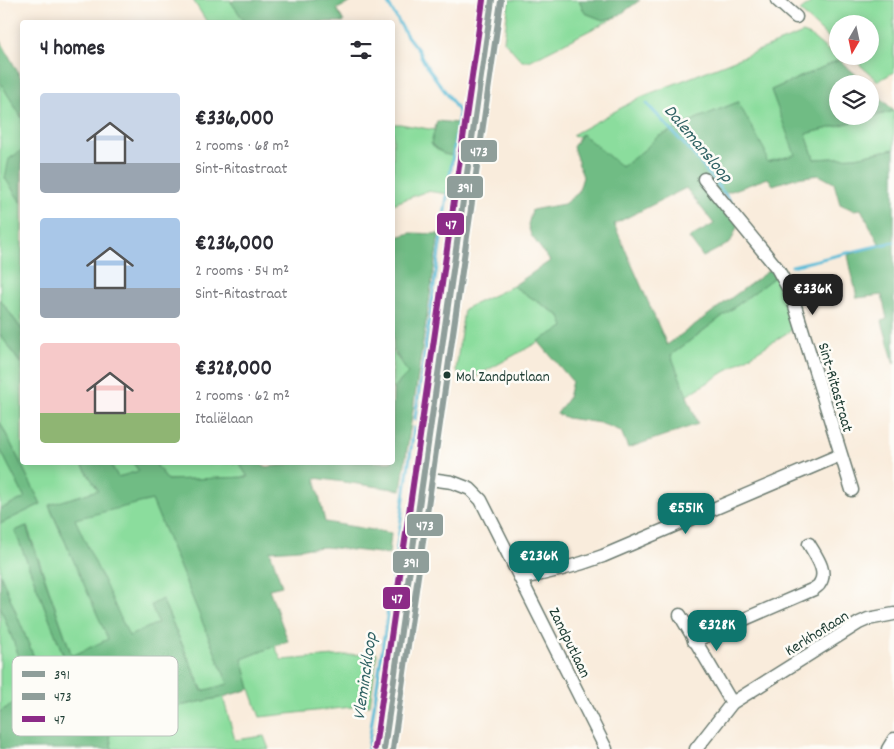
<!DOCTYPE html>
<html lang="en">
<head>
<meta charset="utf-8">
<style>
  :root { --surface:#fff; --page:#f7f7f7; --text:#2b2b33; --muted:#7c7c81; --accent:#0f766e }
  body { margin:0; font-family:Dekko,sans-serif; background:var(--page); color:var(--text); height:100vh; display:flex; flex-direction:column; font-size:19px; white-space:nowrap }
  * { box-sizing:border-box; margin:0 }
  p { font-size:16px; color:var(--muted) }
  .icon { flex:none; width:28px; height:28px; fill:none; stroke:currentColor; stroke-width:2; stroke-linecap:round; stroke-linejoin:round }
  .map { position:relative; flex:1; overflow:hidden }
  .details { position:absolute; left:20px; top:20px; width:375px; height:445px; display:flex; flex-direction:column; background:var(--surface); border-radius:5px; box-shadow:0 2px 12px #0003 }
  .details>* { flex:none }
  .needle { width:32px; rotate:189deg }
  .buttons { position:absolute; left:829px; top:15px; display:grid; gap:10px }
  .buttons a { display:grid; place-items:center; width:50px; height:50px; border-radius:50%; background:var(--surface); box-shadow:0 2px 12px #0003; font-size:25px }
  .price { position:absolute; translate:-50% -42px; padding:0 11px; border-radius:10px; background:var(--accent); color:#fff; font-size:16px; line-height:32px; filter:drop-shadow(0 1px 2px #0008) }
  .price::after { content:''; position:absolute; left:50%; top:30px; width:15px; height:11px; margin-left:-8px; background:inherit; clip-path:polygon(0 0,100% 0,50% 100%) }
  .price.on { background:#222; color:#fff }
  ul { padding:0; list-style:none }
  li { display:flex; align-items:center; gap:15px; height:125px; padding:0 20px }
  li span { display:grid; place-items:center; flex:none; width:140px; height:100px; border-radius:5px; color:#555 }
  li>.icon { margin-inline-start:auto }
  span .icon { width:60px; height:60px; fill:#fffc; stroke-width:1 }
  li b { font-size:21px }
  h2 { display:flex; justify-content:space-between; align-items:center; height:60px; padding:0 20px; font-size:21px }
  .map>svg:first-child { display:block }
  .green { fill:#8bdd9d; stroke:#558d68 }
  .forest { fill:#70bc84; stroke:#487c5c; fill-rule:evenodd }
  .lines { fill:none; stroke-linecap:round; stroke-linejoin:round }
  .stream { stroke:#5abcd8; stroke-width:3 }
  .minor-casing { stroke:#6b7a6f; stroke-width:15 }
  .primary-casing { stroke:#6b7a6f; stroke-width:21 }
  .minor { stroke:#fff; stroke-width:12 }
  .primary { stroke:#edc569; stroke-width:19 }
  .bus-1-casing { stroke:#fdfcf7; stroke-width:10 }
  .bus-2-casing { stroke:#fdfcf7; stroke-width:10 }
  .bus-3-casing { stroke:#fdfcf7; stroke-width:10 }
  .bus-1 { stroke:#8f9e9a; stroke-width:6 }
  .bus-2 { stroke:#8f9e9a; stroke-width:6 }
  .bus-3 { stroke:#8c2b87; stroke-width:6 }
  .bus-dot { fill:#1f3d34; stroke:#fdfcf7; stroke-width:2 }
  .labels { text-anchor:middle; stroke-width:5; stroke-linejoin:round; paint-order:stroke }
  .bus-label { font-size:15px; fill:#1f3d34; stroke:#fdfcf7; text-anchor:start }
  .street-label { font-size:16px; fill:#1f3d34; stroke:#fdfcf7 }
  .water-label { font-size:18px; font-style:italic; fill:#316365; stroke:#fdfcf7 }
  .key { fill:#fdfcf7; stroke:#bac3bc; stroke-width:1 }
  .key-label { font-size:14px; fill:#1f3d34 }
  .line-badge { stroke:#fdfcf7; stroke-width:2 }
  .badge-label { font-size:14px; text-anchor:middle; font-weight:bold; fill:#fff }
</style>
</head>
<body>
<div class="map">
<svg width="894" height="749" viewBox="0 0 894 749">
  <rect width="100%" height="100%" fill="#fdfcf7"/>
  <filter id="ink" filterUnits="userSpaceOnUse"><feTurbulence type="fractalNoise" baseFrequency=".02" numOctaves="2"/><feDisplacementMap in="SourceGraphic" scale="10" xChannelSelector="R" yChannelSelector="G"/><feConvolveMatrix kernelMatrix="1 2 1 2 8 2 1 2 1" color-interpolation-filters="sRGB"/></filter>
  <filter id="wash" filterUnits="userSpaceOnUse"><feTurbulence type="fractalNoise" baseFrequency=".0096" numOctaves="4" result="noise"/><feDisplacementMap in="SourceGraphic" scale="20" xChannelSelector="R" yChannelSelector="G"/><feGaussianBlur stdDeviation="1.12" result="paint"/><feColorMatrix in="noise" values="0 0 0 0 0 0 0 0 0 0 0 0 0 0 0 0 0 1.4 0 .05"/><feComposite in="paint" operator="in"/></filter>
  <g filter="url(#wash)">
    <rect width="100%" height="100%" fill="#f9ecdc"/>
    <g class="green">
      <path d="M193,0H231V2L245,22H207Z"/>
      <path d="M509,0H579L585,13L603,20L618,16L529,61H522L504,41Z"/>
      <path d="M814,0H894V72L878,81L850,56H870V24H838L837,46L800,11Z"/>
      <path d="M803,33L811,36L839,60L771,90L796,155L766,162L738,102L698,118L676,129L657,137L644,150L622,168L581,134L580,137L572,135L641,97Z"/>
      <path d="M0,82L22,118V150L20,151L5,178L22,204V330L0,299Z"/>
      <path d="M894,111V149L856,157L814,159L806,134Z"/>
      <path d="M393,124H400L435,130L431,144L444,154L453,156L448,194L427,191L393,204Z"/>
      <path d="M777,275L798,326L686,396L671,355Z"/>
      <path d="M513,286L560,316L565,327L466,382L456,370L464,309Z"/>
      <path d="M0,334L20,363L22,362V462L81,463L98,490L49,506L109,639L72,656L27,526L15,531L66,662L43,680L0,573V524L41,504L0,422Z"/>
      <path d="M392,350L408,373L393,389H392Z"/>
      <path d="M0,449L25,498L0,509Z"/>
      <path d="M110,463H133L139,471L118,477Z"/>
      <path d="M155,463H239L248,477L167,480Z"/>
      <path d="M152,500L228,684L203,691L162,599L158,623L129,637L74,518Z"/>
      <path d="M0,606L32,691L0,712Z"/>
      <path d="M275,646L281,660L377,653L370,705L260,717L250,689L242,659Z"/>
      <path d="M223,697L235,740L264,736L269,749H112L107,721Z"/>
    </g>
    <g class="forest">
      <path d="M235,0H355L337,9L344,22H245L231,2Z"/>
      <path d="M579,0H640L618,16L603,20L585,13Z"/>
      <path d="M0,39L22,80V118L0,82Z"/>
      <path d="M839,60L867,84H838V116H870V87L894,111L806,134L814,159L856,157L894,149V364L882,321L887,319L882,295L857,298L848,255L880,245L861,209L853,210L840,204L834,183L819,175L795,178L773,185L768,178L717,196L738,225L730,243L703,257L689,238L714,224L686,188L614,224L667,345L772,268L777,275L671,355L698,424L628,448L621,431L600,423L567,418L557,414L568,398L572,381L538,341L564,327L560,316L513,286L550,261L531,235L528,225L532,210L564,204L578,193L583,177L573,147L582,134L622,167L644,150L657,137L676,129L698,118L738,102L765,151L767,162L795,155L771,90Z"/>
      <path d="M437,121L457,123L453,156L444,154L431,144Z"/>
      <path d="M22,150V204L5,178L9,159Z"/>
      <path d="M411,233L439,234L401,490L315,478L325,522L391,533L389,554L325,547L270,551L282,586L269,589L288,641L242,659L250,689L223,697L107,721L112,749H0V712L32,691L0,606V573L43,680L66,662L15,531L26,526L72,656L108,639L49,505L98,490L81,463H110L118,477L139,471L133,463H155L167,480L248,477L239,463H261L264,467L289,465L287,462H392L393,389L408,373L393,349V238ZM152,500L228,684L202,691L162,599L151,605L158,623L129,636L75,519Z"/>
      <path d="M0,299L22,330V362L20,363L0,334Z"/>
      <path d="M0,422L41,504L0,524V509L25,498L0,449Z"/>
    </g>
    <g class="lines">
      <g class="stream">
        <path d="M386,0L407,36L418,50L427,67L450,98L459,113L415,419"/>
        <path d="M647,104L694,155L730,201"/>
        <path d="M792,266L894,242"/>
        <path d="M368,749L414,428"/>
      </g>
    </g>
  </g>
  <g filter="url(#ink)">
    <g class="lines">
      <g class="minor-casing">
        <g id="minor">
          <path d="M777,0L796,17"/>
          <path d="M704,179L777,268L791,293L852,490"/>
          <path d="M423,478L452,482L470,489L481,500L606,749"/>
          <path d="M521,578C549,573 576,566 603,556L840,455"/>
          <path d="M680,615L732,703"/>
          <path d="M694,641L814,589C816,587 819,586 820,583C828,571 815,555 809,544"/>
          <path d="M696,749L732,703L859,623L868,619L894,614"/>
          <path d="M888,749L894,739"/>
        </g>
      </g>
      <g class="primary-casing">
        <path id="primary" d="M384,749L492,0"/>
      </g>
      <use href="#minor" class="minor"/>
      <use href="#primary" class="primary"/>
      <g class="bus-1-casing">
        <path id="bus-1" d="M384,749L492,0"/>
      </g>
      <g class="bus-2-casing">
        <path id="bus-2" d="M393,749L501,1"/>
      </g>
      <g class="bus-3-casing">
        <path id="bus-3" d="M375,748L483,0"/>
      </g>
      <use href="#bus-1" class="bus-1"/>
      <use href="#bus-2" class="bus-2"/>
      <use href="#bus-3" class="bus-3"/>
    </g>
  </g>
  <circle class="bus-dot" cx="447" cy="375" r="4.5"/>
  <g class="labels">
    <g class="bus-label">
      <text x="456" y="381">Mol Zandputlaan</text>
    </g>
    <g class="street-label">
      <text transform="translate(837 387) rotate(74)" y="6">Sint-Ritastraat</text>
      <text transform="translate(816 632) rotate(-32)" y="6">Kerkhoflaan</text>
      <text transform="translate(571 642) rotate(64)" y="6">Zandputlaan</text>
    </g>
    <g class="water-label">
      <text transform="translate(699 143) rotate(50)" y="6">Dalemansloop</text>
      <text transform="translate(364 676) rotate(-82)" y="6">Vleminckloop</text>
    </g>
  </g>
  <rect x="12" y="656" width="166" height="80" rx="8" class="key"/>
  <rect x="22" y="671" width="23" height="6" fill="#8f9e9a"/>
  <rect x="22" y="693" width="23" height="7" fill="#8f9e9a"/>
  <rect x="22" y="716" width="23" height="6" fill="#8c2b87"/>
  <g class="key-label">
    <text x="54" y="679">391</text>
    <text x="54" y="701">473</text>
    <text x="54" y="724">47</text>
  </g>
  <g class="line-badge">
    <rect x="460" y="139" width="38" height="24" rx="5" fill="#8f9e9a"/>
    <rect x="446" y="175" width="38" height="24" rx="5" fill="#8f9e9a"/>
    <rect x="436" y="212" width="29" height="24" rx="5" fill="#8c2b87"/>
    <rect x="406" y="513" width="38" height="24" rx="5" fill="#8f9e9a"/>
    <rect x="392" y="550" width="38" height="24" rx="5" fill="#8f9e9a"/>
    <rect x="382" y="586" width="29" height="24" rx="5" fill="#8c2b87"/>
  </g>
  <g class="badge-label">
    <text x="479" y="156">473</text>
    <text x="465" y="192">391</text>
    <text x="451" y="229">47</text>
    <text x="425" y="530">473</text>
    <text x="411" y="567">391</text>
    <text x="397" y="603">47</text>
  </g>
</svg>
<div class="buttons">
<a><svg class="needle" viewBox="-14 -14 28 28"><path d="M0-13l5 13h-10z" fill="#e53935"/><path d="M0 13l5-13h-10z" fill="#7c7c81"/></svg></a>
<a><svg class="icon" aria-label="layers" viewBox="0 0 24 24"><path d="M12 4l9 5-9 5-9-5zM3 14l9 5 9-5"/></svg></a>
</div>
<b class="price on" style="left:813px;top:316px">€336K</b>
<b class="price" style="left:686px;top:535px">€551K</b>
<b class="price" style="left:539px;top:583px">€236K</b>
<b class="price" style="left:717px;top:652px">€328K</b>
<section class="details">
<h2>4 homes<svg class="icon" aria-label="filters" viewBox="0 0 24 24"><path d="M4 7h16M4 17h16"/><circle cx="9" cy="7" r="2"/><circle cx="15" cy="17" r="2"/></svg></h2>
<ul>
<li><span style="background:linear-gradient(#c9d6e8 70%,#9aa5b1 0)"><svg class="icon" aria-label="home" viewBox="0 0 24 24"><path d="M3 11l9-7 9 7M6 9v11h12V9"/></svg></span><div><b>€336,000</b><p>2 rooms · 68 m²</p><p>Sint-Ritastraat</p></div></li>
<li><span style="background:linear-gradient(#a9c7e8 70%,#9aa5b1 0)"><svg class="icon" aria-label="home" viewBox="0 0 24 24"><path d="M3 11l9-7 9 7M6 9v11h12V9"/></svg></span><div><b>€236,000</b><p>2 rooms · 54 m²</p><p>Sint-Ritastraat</p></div></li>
<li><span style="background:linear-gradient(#f6c9c9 70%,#8fb573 0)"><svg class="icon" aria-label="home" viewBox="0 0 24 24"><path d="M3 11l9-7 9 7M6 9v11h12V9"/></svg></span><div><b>€328,000</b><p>2 rooms · 62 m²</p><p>Italiëlaan</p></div></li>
</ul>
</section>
</div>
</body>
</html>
